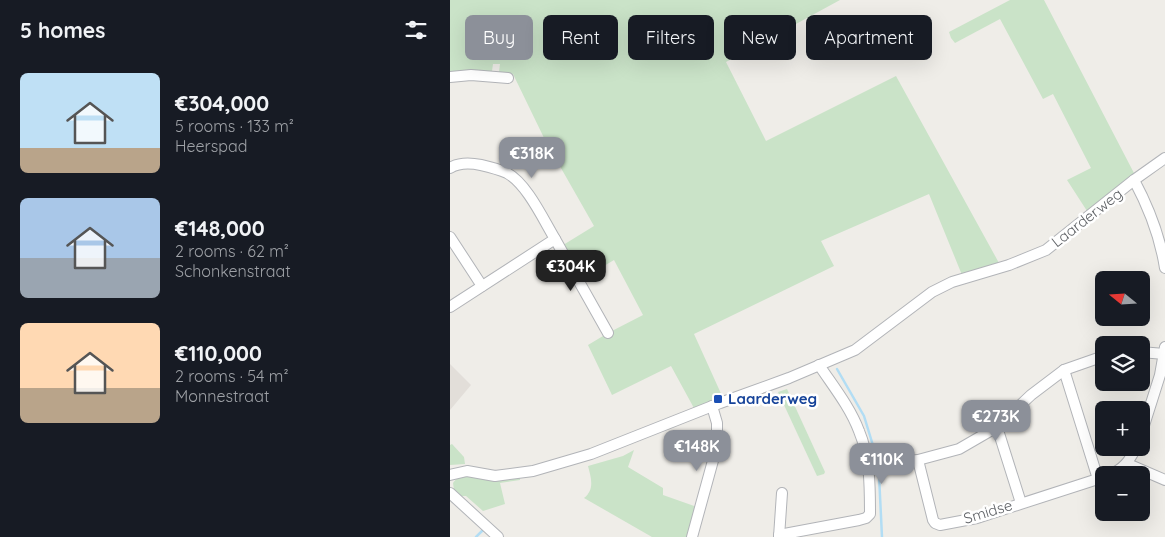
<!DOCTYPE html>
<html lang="en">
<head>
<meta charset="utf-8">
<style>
  :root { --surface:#171b24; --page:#242831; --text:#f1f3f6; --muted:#9ea1a6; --accent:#8c9099 }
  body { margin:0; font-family:Quicksand,sans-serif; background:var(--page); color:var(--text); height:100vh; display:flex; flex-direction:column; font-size:19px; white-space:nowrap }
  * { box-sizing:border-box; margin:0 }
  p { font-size:16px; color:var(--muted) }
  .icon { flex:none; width:28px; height:28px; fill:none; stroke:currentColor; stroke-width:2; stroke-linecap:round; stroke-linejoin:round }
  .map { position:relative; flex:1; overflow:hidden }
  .drawer { display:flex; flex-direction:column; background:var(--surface); width:450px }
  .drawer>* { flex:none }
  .guide { position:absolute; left:15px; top:15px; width:475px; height:45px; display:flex; gap:10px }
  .needle { width:32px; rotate:288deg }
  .controls { position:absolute; left:645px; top:271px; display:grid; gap:10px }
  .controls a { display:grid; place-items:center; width:55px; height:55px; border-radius:8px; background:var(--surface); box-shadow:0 5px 20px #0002; font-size:25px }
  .price { position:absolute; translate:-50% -42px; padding:0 11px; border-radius:10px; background:var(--accent); color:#fff; font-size:16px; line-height:32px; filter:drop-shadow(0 1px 2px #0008) }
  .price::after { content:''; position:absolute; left:50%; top:30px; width:15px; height:11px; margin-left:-8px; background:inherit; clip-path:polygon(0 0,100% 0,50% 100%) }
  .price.on { background:#222; color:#fff }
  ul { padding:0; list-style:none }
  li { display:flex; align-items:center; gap:15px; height:125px; padding:0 20px }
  li span { display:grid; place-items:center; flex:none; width:140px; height:100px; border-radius:8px; color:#555 }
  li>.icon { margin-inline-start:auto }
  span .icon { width:60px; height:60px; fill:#fffc; stroke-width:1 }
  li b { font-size:21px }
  h2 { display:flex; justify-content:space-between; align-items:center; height:60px; padding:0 20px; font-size:21px }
  .pill { padding:0 18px; border-radius:8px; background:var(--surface); box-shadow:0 5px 20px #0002; font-size:18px; line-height:45px }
  .pill.on { background:var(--accent); color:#fff }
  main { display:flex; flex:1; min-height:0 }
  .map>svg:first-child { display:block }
  .education { fill:#e2ded9 }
  .green { fill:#cae3c8 }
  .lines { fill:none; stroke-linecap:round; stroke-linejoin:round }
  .stream { stroke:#b2ddf4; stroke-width:2.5 }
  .minor-casing { stroke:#b2b4b8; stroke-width:12 }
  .minor { stroke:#fff; stroke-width:10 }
  .transit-dot { fill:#1a4fb4; stroke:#fff; stroke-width:2 }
  .labels { text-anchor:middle; stroke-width:5; stroke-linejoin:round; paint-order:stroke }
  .street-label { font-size:15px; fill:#5f6266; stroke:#fff }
  .transit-label { font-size:15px; font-weight:bold; fill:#164399; stroke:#fff; text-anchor:start }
</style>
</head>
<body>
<main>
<section class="drawer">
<h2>5 homes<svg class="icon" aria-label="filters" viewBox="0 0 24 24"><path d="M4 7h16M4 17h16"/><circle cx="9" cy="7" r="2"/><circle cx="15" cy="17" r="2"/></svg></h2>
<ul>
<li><span style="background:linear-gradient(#bfe0f5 75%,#b9a48a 0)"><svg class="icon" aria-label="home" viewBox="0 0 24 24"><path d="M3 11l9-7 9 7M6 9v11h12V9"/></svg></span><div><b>€304,000</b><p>5 rooms · 133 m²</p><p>Heerspad</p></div></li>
<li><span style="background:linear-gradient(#a9c7e8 60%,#9aa5b1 0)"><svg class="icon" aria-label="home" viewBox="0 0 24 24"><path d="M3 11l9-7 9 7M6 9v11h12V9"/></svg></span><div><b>€148,000</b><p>2 rooms · 62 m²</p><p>Schonkenstraat</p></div></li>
<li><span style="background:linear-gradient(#ffd9b3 65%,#b9a48a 0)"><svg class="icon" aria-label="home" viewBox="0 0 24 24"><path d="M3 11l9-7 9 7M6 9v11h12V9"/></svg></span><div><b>€110,000</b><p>2 rooms · 54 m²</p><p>Monnestraat</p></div></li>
</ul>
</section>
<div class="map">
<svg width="715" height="537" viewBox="0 0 715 537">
  <rect width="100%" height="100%" fill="#efede8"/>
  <path class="education" d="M0,364L21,385L0,410Z"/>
  <g class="green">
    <path d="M0,0H390L276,62L316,141L446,76L549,263L512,275L479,194L371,241L384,266L244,334L273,398L245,410L221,366L162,395L138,345L158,333L193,315L164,260L124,284L105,250L144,226L95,140L63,74L49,72L50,64H43L42,71L0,73Z"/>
    <path d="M560,0H594L685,175L637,211L617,180L641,168L603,94L593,99L550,19L505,43L501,38L499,32Z"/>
    <path d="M337,389L375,472L374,474L367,476L328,392Z"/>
    <path d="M2,444L14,457L15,464L0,465V445Z"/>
    <path d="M184,450L178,467L213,488V495L247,507L237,537H202L134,498C145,489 141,478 138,466L173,456Z"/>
    <path d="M19,475C39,480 50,481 70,477V480L50,483L55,504L33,511L16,496H10L4,490L3,483C7,477 12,476 19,475Z"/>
  </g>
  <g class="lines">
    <g class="stream">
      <path d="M387,369L414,416L425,452"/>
      <path d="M429,475L432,537"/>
      <path d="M26,537L33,530"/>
    </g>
    <g class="minor-casing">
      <g id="minor">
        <path d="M0,77L21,75L58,78"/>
        <path d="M0,168C8,163 21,163 31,165C40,167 48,169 57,173C77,184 93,219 105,239L0,307"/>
        <path d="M684,180C699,208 710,236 715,268"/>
        <path d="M0,237L32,286"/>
        <path d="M105,239L158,333"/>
        <path d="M691,352L714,354"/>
        <path d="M614,370L648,479"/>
        <path d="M547,427L571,503"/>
        <path d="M691,435L710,375L715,347"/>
        <path d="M468,460L483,520L485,523L490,525L527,518L654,477"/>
        <path d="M417,463L468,460L509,449L547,427L581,395L614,370L654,356"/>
        <path d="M678,464L715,480"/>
        <path d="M0,475L17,471L45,476L83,471L141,454L270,403L339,378L405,350L482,292L502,282L559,265L596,250L684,180L715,158"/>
        <path d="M659,475C674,469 679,461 686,448"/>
        <path d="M0,493L48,537"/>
        <path d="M329,535L409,520L416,518L420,514C420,486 420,457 409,431C400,407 383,386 369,365"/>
        <path d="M242,537L267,446V423L262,406"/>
        <path d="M329,537L332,493"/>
      </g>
    </g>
    <use href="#minor" class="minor"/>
  </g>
  <rect class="transit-dot" x="263" y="394" width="10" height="10" rx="2.5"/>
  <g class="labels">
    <g class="street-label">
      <text transform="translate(637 218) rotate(-38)" y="5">Laarderweg</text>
      <text transform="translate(538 512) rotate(-17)" y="5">Smidse</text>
    </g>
    <g class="transit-label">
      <text x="278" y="404">Laarderweg</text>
    </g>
  </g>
</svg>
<div class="controls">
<a><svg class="needle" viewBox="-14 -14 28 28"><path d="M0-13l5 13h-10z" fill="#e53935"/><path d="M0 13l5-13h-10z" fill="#9ea1a6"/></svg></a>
<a><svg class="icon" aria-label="layers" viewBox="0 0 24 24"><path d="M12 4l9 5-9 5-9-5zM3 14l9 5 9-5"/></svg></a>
<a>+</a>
<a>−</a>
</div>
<b class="price" style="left:82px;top:179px">€318K</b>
<b class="price on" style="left:121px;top:292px">€304K</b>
<b class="price" style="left:546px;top:442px">€273K</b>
<b class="price" style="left:247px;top:472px">€148K</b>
<b class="price" style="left:432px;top:485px">€110K</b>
<div class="guide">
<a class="pill on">Buy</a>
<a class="pill">Rent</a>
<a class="pill">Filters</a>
<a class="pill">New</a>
<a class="pill">Apartment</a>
</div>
</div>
</main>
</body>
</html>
